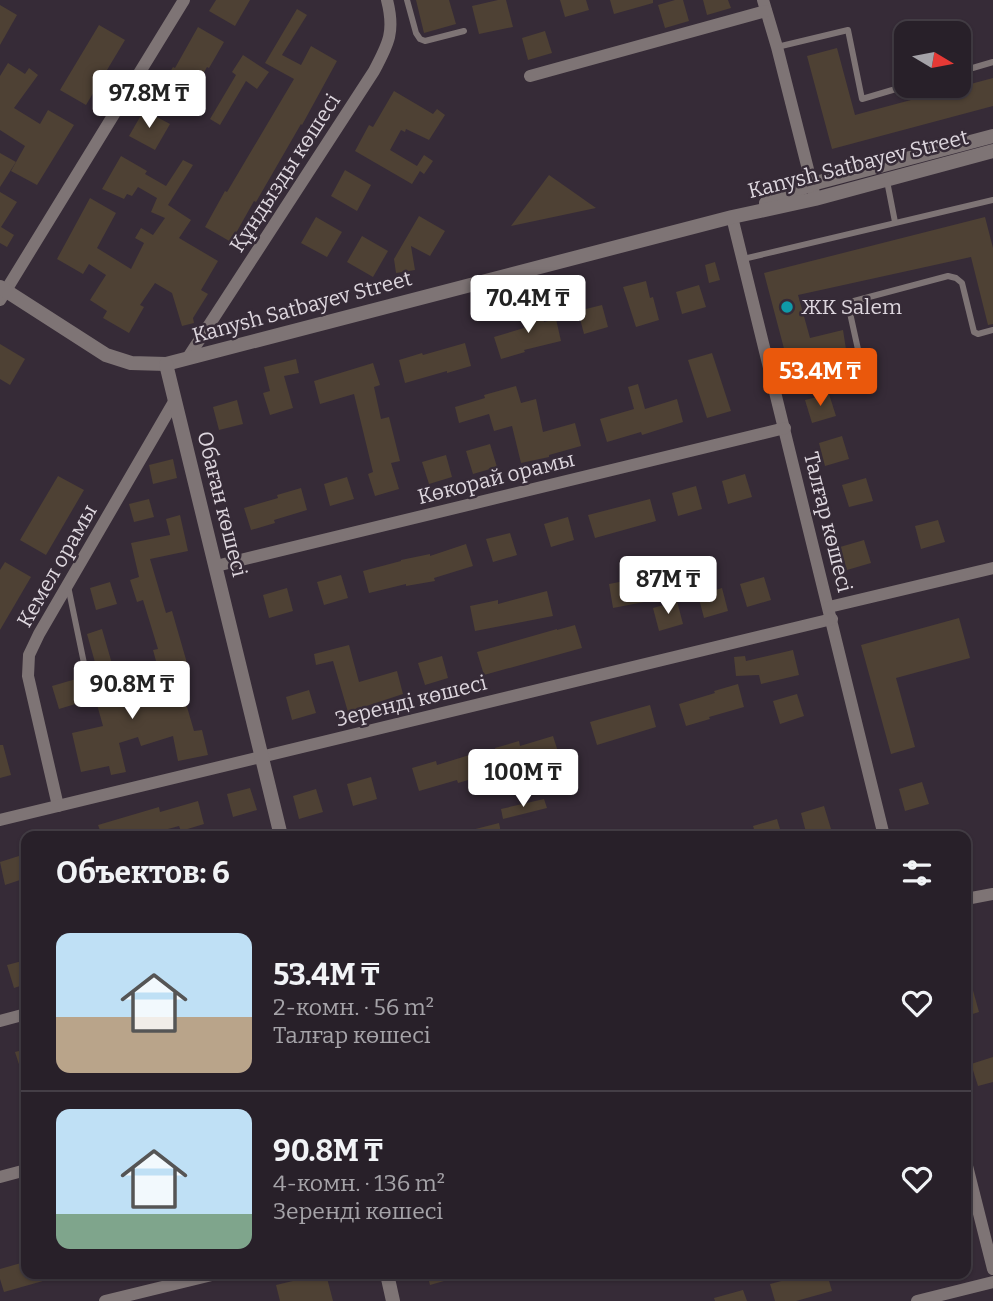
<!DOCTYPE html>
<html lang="ru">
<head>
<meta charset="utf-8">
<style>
  :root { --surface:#282029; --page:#342d35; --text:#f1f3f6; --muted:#a5a3a8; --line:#443e46; --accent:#ea580c }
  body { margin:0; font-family:Bitter,serif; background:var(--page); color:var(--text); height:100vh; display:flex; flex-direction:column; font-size:26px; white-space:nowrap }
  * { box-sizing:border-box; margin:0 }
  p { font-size:23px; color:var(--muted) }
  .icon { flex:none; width:38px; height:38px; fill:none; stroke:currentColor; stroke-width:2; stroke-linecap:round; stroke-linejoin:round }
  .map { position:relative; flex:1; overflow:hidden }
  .drawer { position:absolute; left:21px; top:831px; width:950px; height:448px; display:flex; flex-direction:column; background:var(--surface); border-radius:14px; box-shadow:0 2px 5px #0004,0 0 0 2px var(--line) }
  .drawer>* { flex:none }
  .needle { width:46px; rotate:100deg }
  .fabs { position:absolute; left:894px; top:21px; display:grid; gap:14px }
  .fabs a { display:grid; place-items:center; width:77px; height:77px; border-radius:14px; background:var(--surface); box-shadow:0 2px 5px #0004,0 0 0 2px var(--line); font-size:35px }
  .price { position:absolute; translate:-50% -60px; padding:0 16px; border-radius:7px; background:#fff; color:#222; font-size:23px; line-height:46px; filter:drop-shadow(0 2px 4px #0008) }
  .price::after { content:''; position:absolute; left:50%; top:42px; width:21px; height:16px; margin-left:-10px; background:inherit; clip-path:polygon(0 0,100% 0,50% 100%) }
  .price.current { background:var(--accent); color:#fff }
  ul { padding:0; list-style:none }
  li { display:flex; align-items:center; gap:21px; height:175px; padding:0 35px }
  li+li { border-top:2px solid var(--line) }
  li span { display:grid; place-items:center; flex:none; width:196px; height:140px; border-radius:14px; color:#555 }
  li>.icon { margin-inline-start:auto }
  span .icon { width:84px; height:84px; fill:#fffc; stroke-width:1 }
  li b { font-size:30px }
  h2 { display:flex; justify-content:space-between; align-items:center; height:84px; padding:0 35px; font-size:30px }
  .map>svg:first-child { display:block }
  .building { fill:#4e4134 }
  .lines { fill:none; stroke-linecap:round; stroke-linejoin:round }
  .service { stroke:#7e7475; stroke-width:6 }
  .minor { stroke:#7e7475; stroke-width:12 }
  .tertiary { stroke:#7e7475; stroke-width:14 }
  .culture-dot { fill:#0f9aa8; stroke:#362b37; stroke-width:2.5 }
  .labels { text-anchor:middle; stroke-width:5; stroke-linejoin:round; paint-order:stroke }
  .street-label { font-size:21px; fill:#ddd6de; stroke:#362b37 }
  .poi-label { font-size:21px; fill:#ddd6de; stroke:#362b37; text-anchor:start }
</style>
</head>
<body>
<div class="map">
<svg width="993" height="1301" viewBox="0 0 993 1301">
  <rect width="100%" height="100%" fill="#362b37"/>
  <g class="building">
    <path d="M216,0H250L235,26L209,11Z"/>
    <path d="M416,0H449L456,24L424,33Z"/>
    <path d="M498,0H506L513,27L479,34L472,6Z"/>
    <path d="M560,0H586L589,10L565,17Z"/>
    <path d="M610,0H653V3L614,14Z"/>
    <path d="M675,0H683L689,21L665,28L658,5Z"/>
    <path d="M703,0H728L731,8L707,15Z"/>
    <path d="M0,5L17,15L0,45Z"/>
    <path d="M297,9L307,15L282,55L301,65L311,46L337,61L302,125L301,124L256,202L254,201L231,242L205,227L225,191L227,192L294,79L265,63Z"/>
    <path d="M99,25L125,40L86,105L60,90Z"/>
    <path d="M198,27L224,42L209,68L207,67L184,108L158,93L173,67L175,68Z"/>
    <path d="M545,31L552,53L528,60L522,38Z"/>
    <path d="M837,48L855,115L993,78V106L832,149L807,56Z"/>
    <path d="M243,55L269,72L257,89L246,81L220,125L210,119L236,75L232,72Z"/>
    <path d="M8,63L25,74L29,68L38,75L14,108L40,124L48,110L74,125L37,185L11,171L25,146L0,130V76Z"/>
    <path d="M394,91L433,114L437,109L445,115L429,140L406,129L405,132L401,130L390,150L417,166L424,155L433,161L424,174L420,171L412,184L355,151L369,125L373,127Z"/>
    <path d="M144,110L170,124L155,150L129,136Z"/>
    <path d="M0,153L16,162L0,187Z"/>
    <path d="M121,156L147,171L145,174L166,186L183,160L193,165L168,205L191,220L179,238L218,261L201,290L208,294L193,318L194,323L182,326L172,293L155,283L140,305L144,307L129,333L103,318L107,311L90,300L106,275L89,264L83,274L57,259L90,198L116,213L97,248L131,269L144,243L135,238L141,228L153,235L165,218L151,212L157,198L138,187L132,196L127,194L124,199L102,189Z"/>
    <path d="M345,170L371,185L357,211L331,196Z"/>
    <path d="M549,175L596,208L511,226Z"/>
    <path d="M0,192L17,202L1,227L14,235L7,247L0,243Z"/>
    <path d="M419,216L445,231L430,256L411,246L415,270L396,273L394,259Z"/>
    <path d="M316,217L342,232L327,257L301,243Z"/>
    <path d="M985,217L993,248V324L988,325L971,257L798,295L810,338L843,330L847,356L791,375L764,273Z"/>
    <path d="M362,236L388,251L373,277L347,262Z"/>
    <path d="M715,262L720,280L709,283L705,265Z"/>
    <path d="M646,281L650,298L653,297L659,320L636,327L623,287Z"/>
    <path d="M699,285L706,307L682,314L676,292Z"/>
    <path d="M602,305L608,327L584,334L578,311Z"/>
    <path d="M542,310L544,322L556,319L561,341L524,350L525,352L501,359L494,337L524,328L521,314Z"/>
    <path d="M465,343L471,366L447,373V371L405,383L399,360L422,353L423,355Z"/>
    <path d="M0,344L25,359L10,385L0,379Z"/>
    <path d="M712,353L731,411L707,418L688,360Z"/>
    <path d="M296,359L299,373L284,376L293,408L270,415L263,393L270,391L264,367Z"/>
    <path d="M373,363L380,385L374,387L381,419L389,417L400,461L391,463L399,489L375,496L368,474L373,472L354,394L320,404L314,381Z"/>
    <path d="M638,384L645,409L677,399L683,422L642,435L641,432L607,442L600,419L634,409L628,387Z"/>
    <path d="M516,386L521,403L536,399L543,432L575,423L581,446L549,455V457L521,463L512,426L494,431L489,414L459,423L455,407L485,398L484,395Z"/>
    <path d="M829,394L836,416L812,423L805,400Z"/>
    <path d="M237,400L243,424L219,430L213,407Z"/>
    <path d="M842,436L849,459L825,466L819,443Z"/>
    <path d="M490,444L497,467L473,474L466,451Z"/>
    <path d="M446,455L452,477L429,484L422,462Z"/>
    <path d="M173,459L177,478L153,484L149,465Z"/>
    <path d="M745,474L752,497L728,504L722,481Z"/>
    <path d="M58,476L84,490L46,555L20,540Z"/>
    <path d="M347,477L354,499L330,506L324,484Z"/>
    <path d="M866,478L873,501L849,507L842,485Z"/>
    <path d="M696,486L702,509L678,516L672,493Z"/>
    <path d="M301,488L307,510L274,520L275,523L251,530L244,508L278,498L277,495Z"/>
    <path d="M149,499L154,517L134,522L129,504Z"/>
    <path d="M650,499L656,521L595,538L588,515Z"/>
    <path d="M180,515L188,551L150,559L166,613L172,611L187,663L159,672L153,650L158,649L143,600L137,602L130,580L139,577L131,543L170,535L166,519Z"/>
    <path d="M568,517L574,540L551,547L544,524Z"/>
    <path d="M938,520L945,542L921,549L915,526Z"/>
    <path d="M510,533L517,555L493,562L486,539Z"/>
    <path d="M864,540L871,563L847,570L840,547Z"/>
    <path d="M466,544L473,566L434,578L435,581L406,586V584L369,593L363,571L401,561V560L430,554V556Z"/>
    <path d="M5,562L31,577L0,630V570Z"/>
    <path d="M341,575L348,598L324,605L317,582Z"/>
    <path d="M764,577L771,600L747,607L740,584Z"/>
    <path d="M640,578L644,602L613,608L609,584Z"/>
    <path d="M110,582L117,604L96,610L90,588Z"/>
    <path d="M287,588L293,611L269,618L263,595Z"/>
    <path d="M722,588L728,611L704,618L698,595Z"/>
    <path d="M547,591L553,616L475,631L470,606L498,600V604Z"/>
    <path d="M677,601L683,624L659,631L653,608Z"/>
    <path d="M959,618L970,658L896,678L915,747L891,754L861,645Z"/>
    <path d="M575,625L582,648L484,675L477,652L557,629V630Z"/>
    <path d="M102,629L125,709L183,693L194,731L202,730L208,755L178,761L173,736L141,746L138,737L119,743L126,772L111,775L109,766L81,772L72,733L103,726L96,701L93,702L90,691L102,687L87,634Z"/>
    <path d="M349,645L359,682L397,671L403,694L348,712L333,661L316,665L314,654Z"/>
    <path d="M793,650L799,675L761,684L759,675L736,676L734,657L745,656L746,661Z"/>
    <path d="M442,656L448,678L425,685L418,663Z"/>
    <path d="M76,679L82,702L59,709L52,686Z"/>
    <path d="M738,684L744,707L709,717L710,719L686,726L679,704L715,693L714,691Z"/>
    <path d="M309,690L316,713L292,720L286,697Z"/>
    <path d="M797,694L804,716L780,724L773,701Z"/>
    <path d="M650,705L656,727L597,745L590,722Z"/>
    <path d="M553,736L560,758L536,765L535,761L501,771L495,748L519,741L520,746Z"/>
    <path d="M0,745H3L11,775L0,778Z"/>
    <path d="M476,753L482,776L458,783L457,780L419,791L412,768L436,761L437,765Z"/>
    <path d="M371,777L377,799L353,806L347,784Z"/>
    <path d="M922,782L929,804L905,811L899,789Z"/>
    <path d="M250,788L257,810L233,817L227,794Z"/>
    <path d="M316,789L323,812L299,819L293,796Z"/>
    <path d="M544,799L547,808L503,819L501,809Z"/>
    <path d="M198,801L204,824L181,831L179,826L142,836H102L98,825L159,807L160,812Z"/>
    <path d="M824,806L831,829L807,836L801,813Z"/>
    <path d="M777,819L782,836H756L753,826Z"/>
    <path d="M499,823L501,833L485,836H461L460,833Z"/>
    <path d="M22,855L26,869V878L5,885L0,862Z"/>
    <path d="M26,960V984L14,988L7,965Z"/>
    <path d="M969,976L979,1012L966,1016V977Z"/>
    <path d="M26,1049V1079L24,1080L15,1052Z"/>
    <path d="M993,1057V1082L978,1086L971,1064Z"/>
    <path d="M21,1263L24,1274H56L57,1277L4,1292L0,1279V1269Z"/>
    <path d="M322,1274H326L333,1301H280L276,1285Z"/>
    <path d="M427,1274H457L458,1277L430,1285Z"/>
    <path d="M808,1274H827L832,1291L796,1301H775L770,1284Z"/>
    <path d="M743,1290L747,1301H715L714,1298Z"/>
  </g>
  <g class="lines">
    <g class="service">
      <path d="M407,0L416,33L420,39L425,41L464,31"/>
      <path d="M777,47L848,30L862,99L906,86"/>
      <path d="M959,72L993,62"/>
      <path d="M887,181L895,222"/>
      <path d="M743,259L993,200"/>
      <path d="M776,390L859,368L861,363L850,313V305L854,301L948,276L956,278L962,283L974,332L978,334L993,330"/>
      <path d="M68,586L85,668"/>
    </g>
    <g class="minor">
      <path d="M763,0L777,47L814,193"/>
      <path d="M530,76L766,11"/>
      <path d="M732,217L884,836"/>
      <path d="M0,300L184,0"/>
      <path d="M187,359L374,71C389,43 395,31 387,0"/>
      <path d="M216,566L785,428"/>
      <path d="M829,607L993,568"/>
      <path d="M58,806L28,676L29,655L39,634L175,400"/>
      <path d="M0,820L832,619"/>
      <path d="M966,899L993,894"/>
      <path d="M0,1021L26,1014"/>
      <path d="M966,1162L993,1269"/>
      <path d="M0,1177L26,1170"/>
      <path d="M105,1301L216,1274"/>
      <path d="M917,1301L993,1282"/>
    </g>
    <g class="tertiary">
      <path d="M766,203L812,184L993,136"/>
      <path d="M0,287L106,355L131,363L166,364L732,217L815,199L993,151"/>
      <path d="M166,364L281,836"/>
      <path d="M387,1274L393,1301"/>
    </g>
  </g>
  <circle class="culture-dot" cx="787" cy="307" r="7"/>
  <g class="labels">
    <g class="street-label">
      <text transform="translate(858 164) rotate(-14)" y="7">Kanysh Satbayev Street</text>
      <text transform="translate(285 173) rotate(-57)" y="7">Құндызды көшесі</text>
      <text transform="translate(302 307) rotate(-15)" y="7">Kanysh Satbayev Street</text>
      <text transform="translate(496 478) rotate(-14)" y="7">Көкорай орамы</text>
      <text transform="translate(222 504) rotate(76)" y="7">Обаған көшесі</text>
      <text transform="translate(828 522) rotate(76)" y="7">Талғар көшесі</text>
      <text transform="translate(57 566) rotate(-60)" y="7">Кемел орамы</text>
      <text transform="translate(411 701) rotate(-14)" y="7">Зеренді көшесі</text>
    </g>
    <g class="poi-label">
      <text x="801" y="314">ЖК Salem</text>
    </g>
  </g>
</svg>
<div class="fabs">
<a><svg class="needle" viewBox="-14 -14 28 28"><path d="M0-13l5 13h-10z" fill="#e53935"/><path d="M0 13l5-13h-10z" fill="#a5a3a8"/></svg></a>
</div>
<b class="price" style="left:149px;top:130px">97.8M ₸</b>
<b class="price" style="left:528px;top:335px">70.4M ₸</b>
<b class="price current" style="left:820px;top:408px">53.4M ₸</b>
<b class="price" style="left:668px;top:616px">87M ₸</b>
<b class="price" style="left:132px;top:721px">90.8M ₸</b>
<b class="price" style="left:523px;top:809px">100M ₸</b>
<section class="drawer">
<h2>Объектов: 6<svg class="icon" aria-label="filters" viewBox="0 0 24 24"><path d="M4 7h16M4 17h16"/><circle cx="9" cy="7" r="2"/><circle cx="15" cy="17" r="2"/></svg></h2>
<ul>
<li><span style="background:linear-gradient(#bfe0f5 60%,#b9a48a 0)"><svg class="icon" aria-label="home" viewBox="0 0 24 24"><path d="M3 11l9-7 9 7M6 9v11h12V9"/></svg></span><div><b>53.4M ₸</b><p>2-комн. · 56 m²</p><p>Талғар көшесі</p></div><svg class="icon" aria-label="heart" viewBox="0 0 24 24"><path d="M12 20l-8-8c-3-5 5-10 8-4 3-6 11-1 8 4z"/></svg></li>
<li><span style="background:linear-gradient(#bfe0f5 75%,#7fa58c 0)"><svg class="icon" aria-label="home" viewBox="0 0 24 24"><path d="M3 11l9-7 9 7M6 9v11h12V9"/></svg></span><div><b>90.8M ₸</b><p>4-комн. · 136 m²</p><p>Зеренді көшесі</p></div><svg class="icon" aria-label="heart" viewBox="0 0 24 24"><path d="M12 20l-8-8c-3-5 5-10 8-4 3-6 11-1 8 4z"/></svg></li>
</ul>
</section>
</div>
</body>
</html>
